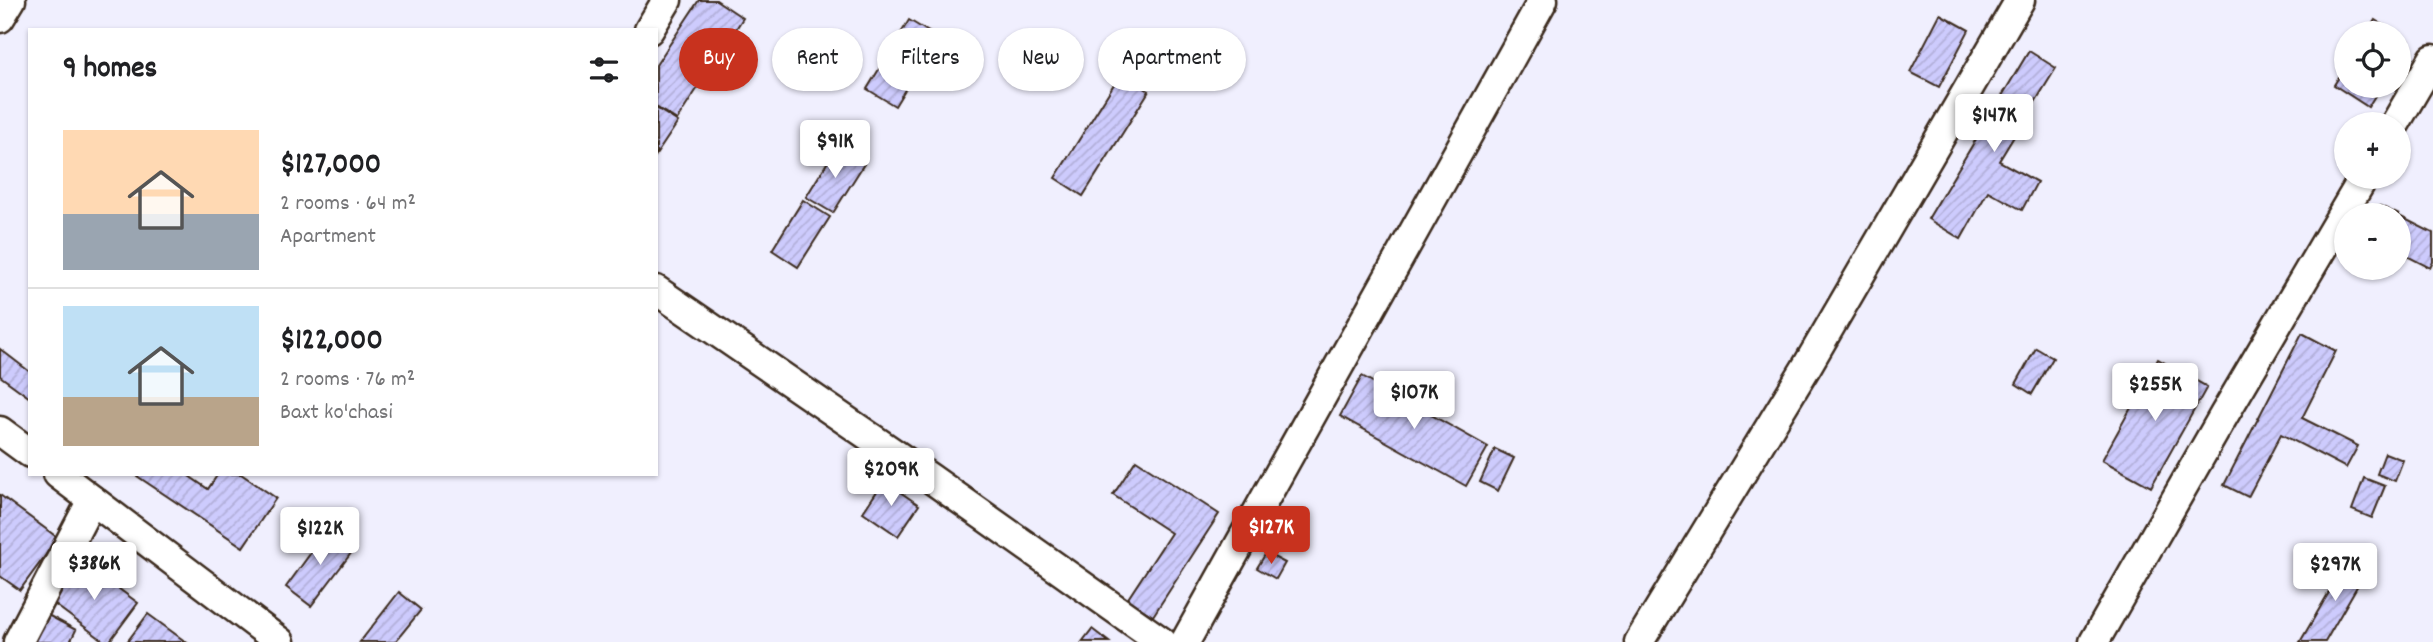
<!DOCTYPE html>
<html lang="en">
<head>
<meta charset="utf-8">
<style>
  :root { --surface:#fff; --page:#f6f6f6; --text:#202124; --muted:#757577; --line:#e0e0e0; --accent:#c8321e }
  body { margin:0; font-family:Dekko,sans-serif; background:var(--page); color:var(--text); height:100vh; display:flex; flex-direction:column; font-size:26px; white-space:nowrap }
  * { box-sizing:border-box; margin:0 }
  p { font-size:23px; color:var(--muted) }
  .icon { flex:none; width:38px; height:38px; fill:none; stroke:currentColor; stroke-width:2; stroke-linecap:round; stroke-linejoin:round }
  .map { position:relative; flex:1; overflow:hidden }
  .side { position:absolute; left:28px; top:28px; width:630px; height:448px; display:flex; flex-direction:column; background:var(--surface); border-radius:0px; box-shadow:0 2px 5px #0004 }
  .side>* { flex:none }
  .top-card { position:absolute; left:679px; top:28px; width:665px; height:63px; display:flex; gap:14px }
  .tools { position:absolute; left:2334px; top:21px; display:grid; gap:14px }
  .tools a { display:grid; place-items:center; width:77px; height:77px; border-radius:50%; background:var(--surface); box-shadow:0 2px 5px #0004; font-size:35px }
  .price { position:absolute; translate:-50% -60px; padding:0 16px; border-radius:7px; background:#fff; color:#222; font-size:23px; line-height:46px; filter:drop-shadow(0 2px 4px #0008) }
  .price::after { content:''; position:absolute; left:50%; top:42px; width:21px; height:16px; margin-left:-10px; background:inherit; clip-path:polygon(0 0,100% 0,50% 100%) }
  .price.current { background:var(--accent); color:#fff }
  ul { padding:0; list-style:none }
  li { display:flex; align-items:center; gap:21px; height:175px; padding:0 35px }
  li+li { border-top:2px solid var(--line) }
  li span { display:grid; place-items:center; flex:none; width:196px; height:140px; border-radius:0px; color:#555 }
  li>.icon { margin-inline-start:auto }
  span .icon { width:84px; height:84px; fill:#fffc; stroke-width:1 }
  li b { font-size:30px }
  h2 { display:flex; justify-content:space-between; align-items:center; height:84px; padding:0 35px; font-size:30px }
  .pill { padding:0 24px; border-radius:32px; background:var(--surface); box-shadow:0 2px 5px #0004; font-size:24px; line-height:63px }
  .pill.current { background:var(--accent); color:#fff }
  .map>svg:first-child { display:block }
  .building { fill:url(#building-hatch); stroke:#3b2a1e; stroke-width:2 }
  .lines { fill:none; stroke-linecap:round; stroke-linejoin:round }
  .street-casing { stroke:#3b2a1e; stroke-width:33 }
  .street { stroke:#fff; stroke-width:28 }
</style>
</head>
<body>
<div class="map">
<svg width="2433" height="642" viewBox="0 0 2433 642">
  <defs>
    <pattern id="building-hatch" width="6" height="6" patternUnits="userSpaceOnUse" patternTransform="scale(1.75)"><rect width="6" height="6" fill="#cdcbfd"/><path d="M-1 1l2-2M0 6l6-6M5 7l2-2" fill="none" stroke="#b1aed8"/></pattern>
  </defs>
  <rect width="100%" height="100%" fill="#f0effe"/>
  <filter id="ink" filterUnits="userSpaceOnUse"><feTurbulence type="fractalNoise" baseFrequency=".0143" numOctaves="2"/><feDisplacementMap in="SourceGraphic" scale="14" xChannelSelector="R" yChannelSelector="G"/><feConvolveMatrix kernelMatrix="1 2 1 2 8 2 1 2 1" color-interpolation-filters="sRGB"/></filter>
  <g filter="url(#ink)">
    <g class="building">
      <path d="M699,0H716L743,18L677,120L656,107V65Z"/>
      <path d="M1940,14L1969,30L1939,87L1910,72Z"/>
      <path d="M909,20L937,37L895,106L867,89Z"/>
      <path d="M2375,20L2396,33H2367Z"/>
      <path d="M2399,35L2409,41L2399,57Z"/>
      <path d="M2029,51L2056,68L1999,161L2037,182L2022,210L1988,191L1961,239L1928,219Z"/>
      <path d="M2347,64V86H2381L2368,107L2334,85Z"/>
      <path d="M1121,73L1149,91L1083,196L1055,178Z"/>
      <path d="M656,108L678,122L656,155Z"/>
      <path d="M837,147L864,164L833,213L806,197Z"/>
      <path d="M803,200L830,217L798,267L772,250Z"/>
      <path d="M2380,206L2399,215H2375Z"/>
      <path d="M2399,216L2433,233V262L2430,268L2399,252Z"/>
      <path d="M2302,333L2336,351L2302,418L2358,446L2346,468L2281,434L2248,497L2224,485Z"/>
      <path d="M2036,348L2053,358L2032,394L2016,384Z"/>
      <path d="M0,349L30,372V398L0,376Z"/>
      <path d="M2158,359L2207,387L2151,487L2102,460Z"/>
      <path d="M1362,376L1488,447L1466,486L1340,416Z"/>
      <path d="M1495,449L1514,458L1498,491L1480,482Z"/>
      <path d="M2385,453L2403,460L2395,481L2377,474Z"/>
      <path d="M1136,460L1219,514L1153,616L1127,600L1171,533L1113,495Z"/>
      <path d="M134,474H186L208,489L218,474H241L276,498L243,547Z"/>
      <path d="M2364,478L2385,486L2372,518L2352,510Z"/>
      <path d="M884,481L919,505L898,536L863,512Z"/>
      <path d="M0,495L58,538L20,590L0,576Z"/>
      <path d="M329,528L355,548L311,606L286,587Z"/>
      <path d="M1266,553L1285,563L1276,579L1257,568Z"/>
      <path d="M2349,558L2367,569L2325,642H2300Z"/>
      <path d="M80,560L138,603L109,642H105L50,601Z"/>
      <path d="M399,592L421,610L395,642H360Z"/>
      <path d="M44,613L76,630L70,642H28Z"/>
      <path d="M148,614L186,642H127Z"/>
      <path d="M1092,629L1109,642H1082Z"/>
    </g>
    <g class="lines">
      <g class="street-casing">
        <g id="street">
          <path d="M0,18L11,0"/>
          <path d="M649,30L667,0"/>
          <path d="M2395,124L2433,59"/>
          <path d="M656,290L930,478L1162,642"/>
          <path d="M0,431L30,453"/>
          <path d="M58,474L280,642"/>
          <path d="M18,642L92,500"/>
          <path d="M1185,642L1543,0"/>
          <path d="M1639,642L1807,366L2020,0"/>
          <path d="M2094,642L2224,415L2364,177"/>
        </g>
      </g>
      <use href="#street" class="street"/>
    </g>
  </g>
</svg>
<div class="tools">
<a><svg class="icon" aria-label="locate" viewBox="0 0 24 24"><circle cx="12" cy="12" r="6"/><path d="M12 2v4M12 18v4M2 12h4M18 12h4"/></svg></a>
<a>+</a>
<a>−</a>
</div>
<b class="price" style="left:1994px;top:154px">$147K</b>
<b class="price" style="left:835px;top:180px">$91K</b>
<b class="price" style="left:2155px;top:423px">$255K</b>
<b class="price" style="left:1414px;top:431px">$107K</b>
<b class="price" style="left:891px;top:508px">$209K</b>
<b class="price current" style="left:1271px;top:566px">$127K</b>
<b class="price" style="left:320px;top:567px">$122K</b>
<b class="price" style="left:94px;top:602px">$386K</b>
<b class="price" style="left:2335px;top:603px">$297K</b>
<div class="top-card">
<a class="pill current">Buy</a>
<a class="pill">Rent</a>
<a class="pill">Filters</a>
<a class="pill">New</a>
<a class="pill">Apartment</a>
</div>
<section class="side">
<h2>9 homes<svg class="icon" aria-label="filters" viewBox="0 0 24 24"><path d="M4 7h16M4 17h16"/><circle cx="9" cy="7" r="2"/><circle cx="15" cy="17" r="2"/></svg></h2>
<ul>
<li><span style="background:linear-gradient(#ffd9b3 60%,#9aa5b1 0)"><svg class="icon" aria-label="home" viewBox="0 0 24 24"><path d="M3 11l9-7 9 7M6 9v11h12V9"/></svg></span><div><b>$127,000</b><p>2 rooms · 64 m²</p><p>Apartment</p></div></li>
<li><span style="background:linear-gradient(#bfe0f5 65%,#b9a48a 0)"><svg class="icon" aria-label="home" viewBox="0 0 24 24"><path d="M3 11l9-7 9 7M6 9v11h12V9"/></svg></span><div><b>$122,000</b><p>2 rooms · 76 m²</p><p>Baxt ko'chasi</p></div></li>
</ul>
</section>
</div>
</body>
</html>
